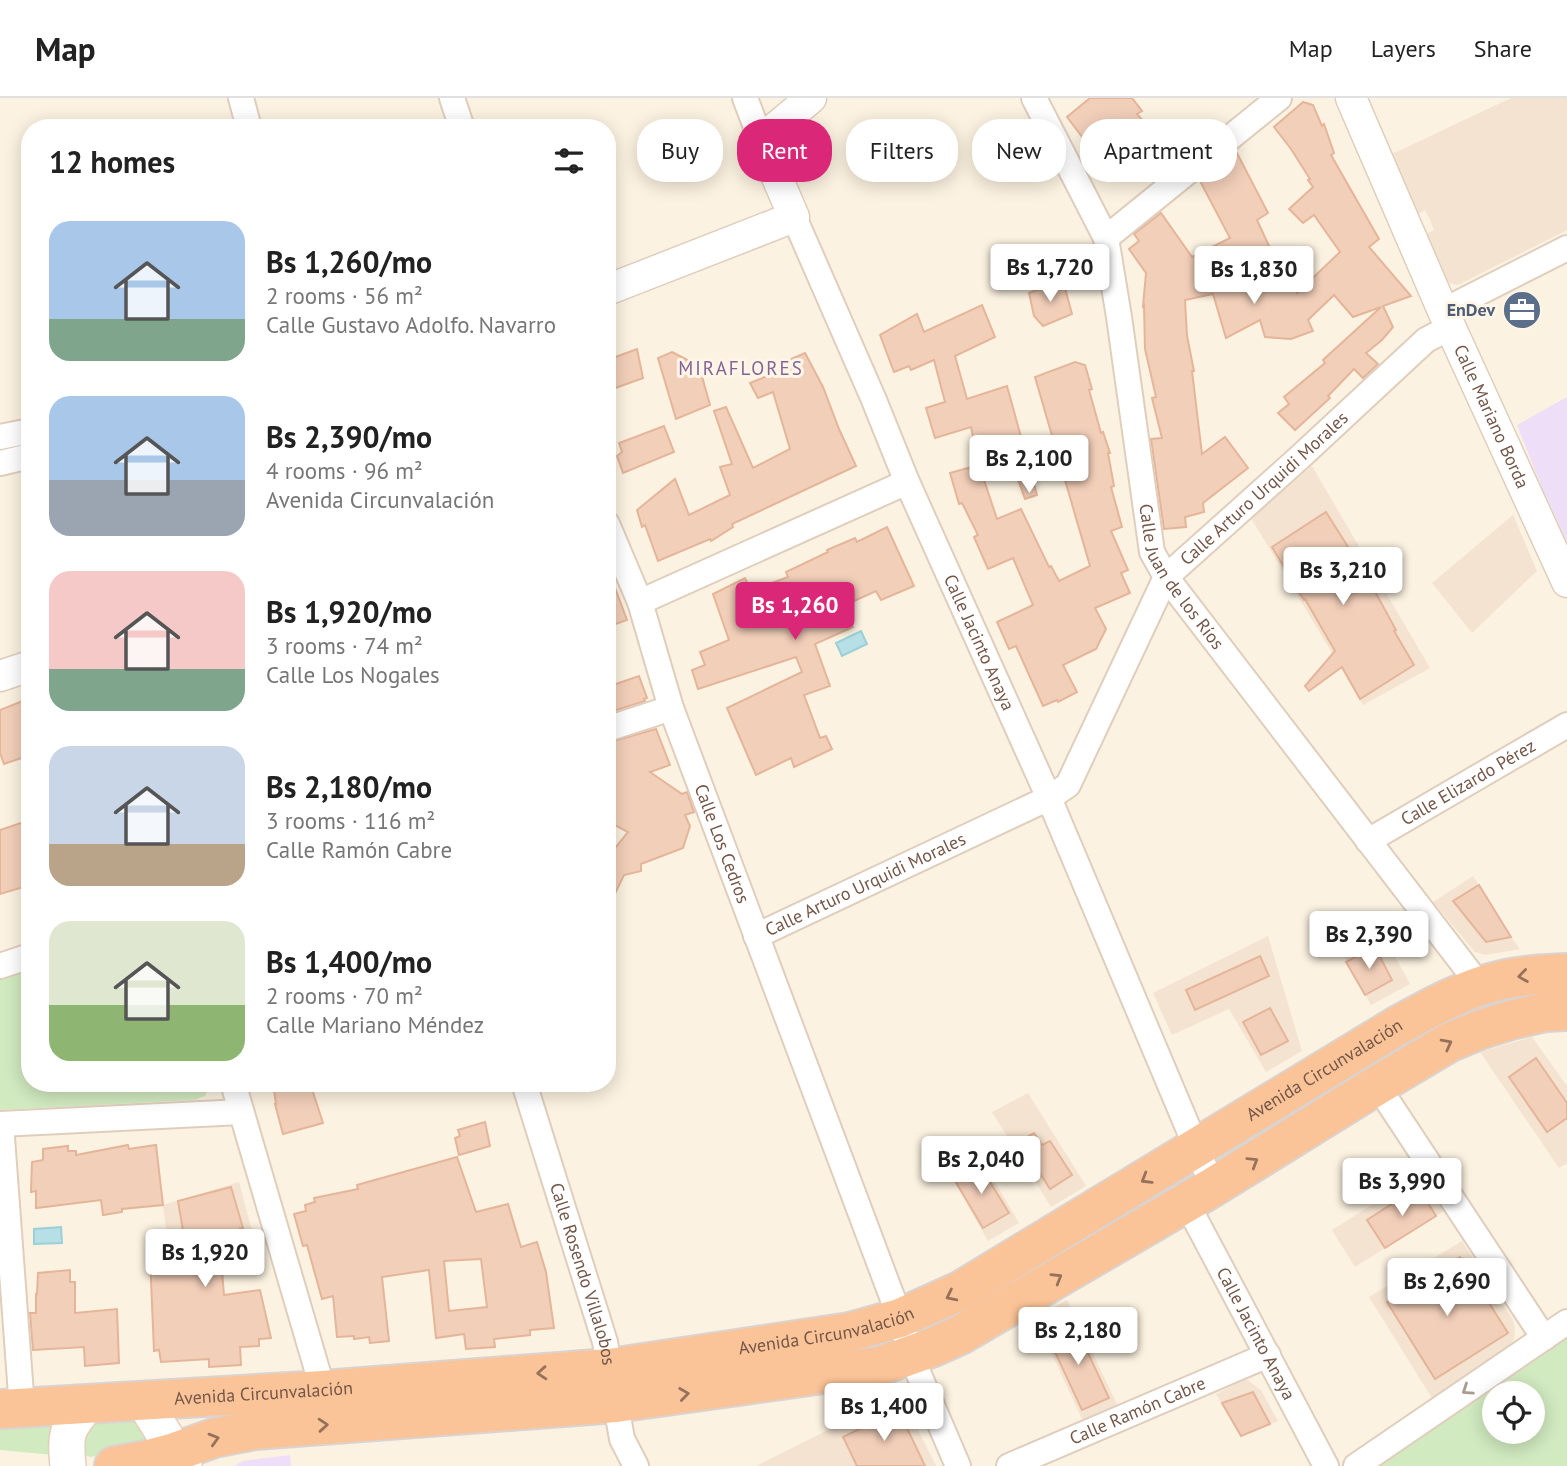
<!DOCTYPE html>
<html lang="en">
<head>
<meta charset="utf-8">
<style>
  :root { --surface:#fff; --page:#f2f2f2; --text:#222; --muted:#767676; --line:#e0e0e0; --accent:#db2777 }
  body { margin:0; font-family:"PT Sans",sans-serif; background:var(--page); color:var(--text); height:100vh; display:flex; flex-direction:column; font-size:26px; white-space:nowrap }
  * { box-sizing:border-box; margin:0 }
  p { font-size:23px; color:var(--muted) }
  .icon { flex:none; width:38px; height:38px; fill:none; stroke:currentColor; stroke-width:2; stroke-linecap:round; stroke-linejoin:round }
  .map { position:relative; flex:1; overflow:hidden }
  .panel { position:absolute; left:21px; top:21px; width:595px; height:973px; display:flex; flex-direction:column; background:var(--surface); border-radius:28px; box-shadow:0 4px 18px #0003 }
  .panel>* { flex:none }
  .guide { position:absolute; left:637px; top:21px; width:665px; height:63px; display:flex; gap:14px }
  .buttons { position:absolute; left:1482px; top:1283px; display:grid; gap:14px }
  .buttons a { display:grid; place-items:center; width:63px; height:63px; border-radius:50%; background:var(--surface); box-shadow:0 4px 18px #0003; font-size:35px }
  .price { position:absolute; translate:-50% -60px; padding:0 16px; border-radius:7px; background:#fff; color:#222; font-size:23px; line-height:46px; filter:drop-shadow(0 2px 4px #0008) }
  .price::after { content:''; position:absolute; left:50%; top:42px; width:21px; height:16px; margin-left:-10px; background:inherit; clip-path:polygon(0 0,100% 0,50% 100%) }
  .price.selected { background:var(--accent); color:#fff }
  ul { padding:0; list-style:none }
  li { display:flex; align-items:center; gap:21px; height:175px; padding:0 28px }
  li span { display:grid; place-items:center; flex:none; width:196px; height:140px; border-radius:21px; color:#555 }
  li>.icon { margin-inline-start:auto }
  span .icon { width:84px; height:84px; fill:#fffc; stroke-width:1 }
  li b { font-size:30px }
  h2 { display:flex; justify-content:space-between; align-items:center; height:84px; padding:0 28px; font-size:30px }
  .tag { padding:0 24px; border-radius:28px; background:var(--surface); box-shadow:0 4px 18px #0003; font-size:24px; line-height:63px }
  .tag.selected { background:var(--accent); color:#fff }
  header { display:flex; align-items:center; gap:42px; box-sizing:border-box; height:98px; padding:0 35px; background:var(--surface); border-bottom:2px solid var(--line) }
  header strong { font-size:33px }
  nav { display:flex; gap:38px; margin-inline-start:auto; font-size:24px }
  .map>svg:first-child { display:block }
  .residential { fill:#f4e3d0 }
  .education { fill:#efdef8 }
  .green { fill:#d1eac0; fill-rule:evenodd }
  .water { fill:#b6dfe6; stroke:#9ccfd7; stroke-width:2 }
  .building { fill:#f2cfb9; stroke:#e5b599; stroke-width:2; fill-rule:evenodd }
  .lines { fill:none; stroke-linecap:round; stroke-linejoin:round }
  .minor-casing { stroke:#e0cebd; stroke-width:28 }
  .tertiary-casing { stroke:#e0cebd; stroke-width:33 }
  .secondary-casing { stroke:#e5cfbb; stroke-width:38 }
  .trunk-casing { stroke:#dbd3cf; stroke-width:42 }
  .minor { stroke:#fff; stroke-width:24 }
  .tertiary { stroke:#fff; stroke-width:30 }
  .secondary { stroke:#fff; stroke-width:35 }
  .trunk { stroke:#fac398; stroke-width:38 }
  .oneway { stroke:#96725c }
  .oneway2 { stroke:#ac9a91 }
  .labels { text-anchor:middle; stroke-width:6; stroke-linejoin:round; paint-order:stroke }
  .service-label { font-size:18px; font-weight:bold; fill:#4e5e75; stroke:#fff6e8; text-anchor:end }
  .street-label { font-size:18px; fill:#745748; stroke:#fff6e8 }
  .neighbourhood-label { font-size:19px; letter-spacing:2px; fill:#856397; stroke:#fff6e8 }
</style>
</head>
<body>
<header>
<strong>Map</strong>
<nav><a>Map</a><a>Layers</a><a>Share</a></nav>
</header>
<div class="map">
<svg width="1567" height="1368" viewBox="0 0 1567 1368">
  <rect width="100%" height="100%" fill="#fcf2e1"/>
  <g class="residential">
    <path d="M1511,0H1567V132L1458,187L1449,185L1442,174L1426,136L1434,132L1430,122L1425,112L1418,116L1392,56Z"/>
    <path d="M1312,368L1430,570L1363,607L1251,420Z"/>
    <path d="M1513,417L1537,473L1472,535L1432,485Z"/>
    <path d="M1473,778L1511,839L1520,851L1485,857L1475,854L1433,804Z"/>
    <path d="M1379,829L1410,886L1371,907L1340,851Z"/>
    <path d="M1268,838L1302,953L1266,974L1229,911L1172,937L1153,895Z"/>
    <path d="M1532,939L1567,988V1065L1559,1070L1480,954Z"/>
    <path d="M1028,995L1086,1088L1051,1109L992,1014Z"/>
    <path d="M977,1053L1019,1125L988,1143L947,1071Z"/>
    <path d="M1424,1074L1447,1111L1355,1169L1332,1132Z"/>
    <path d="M239,1084L254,1140L168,1146L163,1107Z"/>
    <path d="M1462,1143L1513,1222L1515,1231L1514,1241L1509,1249L1432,1300L1369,1199Z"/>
    <path d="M1067,1202L1118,1308L1083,1323L1035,1220Z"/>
    <path d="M1246,1281L1261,1292L1278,1323L1241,1338L1216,1296Z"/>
    <path d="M900,1296L936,1368H756Z"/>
  </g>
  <g class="education">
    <path d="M1567,299V443L1542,390L1517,327Z"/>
    <path d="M290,1357L291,1368H234L243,1363Z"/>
  </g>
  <g class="green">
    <path d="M30,866V985H208L209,990L205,998L195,1002L0,1012V876Z"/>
    <path d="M1567,890L1223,1066L1217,1052L1474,905Z"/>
    <path d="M1567,1235V1368H1373ZM1494,1295H1533V1334H1494Z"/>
    <path d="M133,1321L140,1324L148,1341L137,1352L90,1359L82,1356V1337L91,1326L97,1324Z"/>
    <path d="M62,1323L54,1357L0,1352V1327Z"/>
  </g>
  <g class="water">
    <path d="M861,533L867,546L842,558L836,545Z"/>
    <path d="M61,1129L62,1145L34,1146V1131Z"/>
  </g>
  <g class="building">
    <path d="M1090,0H1132L1142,13L1137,16L1149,30L1129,46L1111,23L1086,44L1067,19Z"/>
    <path d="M1303,4L1313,7L1322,28L1324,26L1334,55L1331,57L1379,141L1369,149L1411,198L1383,208L1393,229L1382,242L1366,255L1378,266L1363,280L1354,271L1328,298L1330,300L1295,332L1278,315L1289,306L1284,299L1325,265L1323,262L1381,209L1353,219L1334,197L1308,222L1313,233L1291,241L1265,239L1260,222L1226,240L1213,196L1185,202L1187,238L1194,273H1192L1202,356L1225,339L1248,370L1203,405L1204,414L1185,419L1186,429L1164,431L1151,341L1162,340L1152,300L1156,299L1145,251L1144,207L1143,208L1146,175L1129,151L1139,143L1134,136L1161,115L1192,159L1230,140L1200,83L1229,59L1237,55L1268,115L1257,122L1282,176L1288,173L1297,195L1340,154L1314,117L1303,125L1289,111L1313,89L1308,82L1310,81L1291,51L1274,29Z"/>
    <path d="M1063,183L1072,216L1043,228L1034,218L1029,195Z"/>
    <path d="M982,207L995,239L955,258L967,301L1007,288L1037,397L1025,401L1010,359L981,373L997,421L1021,411L1049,469L1051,468L1059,483L1090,468L1035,279L1075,264L1085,267L1092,291L1089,292L1101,335L1103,334L1110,355H1108L1114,388L1111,389L1122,429L1111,433L1128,472L1121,475L1130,495L1095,510L1106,531L1096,551L1063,567L1077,594L1058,604L1057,602L1043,608L1016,548L1009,551L997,524L1033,507L1013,460L988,471L974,439L978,437L962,405L959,406L950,375L979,367L971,329L935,340L926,310L945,304L934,262L911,272L909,268L894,274L880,237L917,216L924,234Z"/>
    <path d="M637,251L643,280L607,293V262Z"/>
    <path d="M672,254L699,268L710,307L676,321L658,260Z"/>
    <path d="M805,255L823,289L839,331L856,368L732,426L733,429L711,443L710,441L658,463L645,427L642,429L637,412L675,381L689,417L730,397L720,369L732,366L714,313L726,309L753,370L790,351L773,294L758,300L750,285L785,271L782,265Z"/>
    <path d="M664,328L674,354L623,375L617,358L622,354L619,345Z"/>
    <path d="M1326,414L1367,479L1396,532L1394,533L1414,567L1360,601L1342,569L1309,593L1305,588L1335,553L1305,501L1304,502L1272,449Z"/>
    <path d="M887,429L914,488L881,502L876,493L843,508L853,529L815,546L830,588L804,597L820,640L826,638L832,651L794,669L791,660L756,677L727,610L802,574L796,559L698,591L692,572L705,567L700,554L729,542L713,496L745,480L751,493L788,479L786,474L828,454L827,452L855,440L857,444Z"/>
    <path d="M609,474L627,522L607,529V475Z"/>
    <path d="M639,578L647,600L644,601L645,603L607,615V589Z"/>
    <path d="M30,600V657L4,666L0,655V612Z"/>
    <path d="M656,631L670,667L650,674L682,696L687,694L694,714L685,717L690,728L683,750L641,766V773L624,777L607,812V760L628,734L607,723V645Z"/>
    <path d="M30,722V787L0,796V732Z"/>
    <path d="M1479,787L1511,839L1486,844L1453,803Z"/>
    <path d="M1375,849L1392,882L1365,897L1346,864Z"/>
    <path d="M1260,858L1269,878L1195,912L1186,892Z"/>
    <path d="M1270,910L1288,943L1261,957L1243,924Z"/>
    <path d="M1536,960L1567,1005V1020L1547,1034L1509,979Z"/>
    <path d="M273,985H310L323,1025L283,1036L275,1006H276Z"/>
    <path d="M485,1024L490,1048L459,1057L455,1040L460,1038L458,1032Z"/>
    <path d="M1034,1035L1042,1047L1050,1043L1072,1077L1050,1091L1020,1043Z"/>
    <path d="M128,1047L129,1051L156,1047L163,1107L122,1111V1114L103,1117L101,1102L36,1110V1093L31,1094L32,1064L43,1062V1051L68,1048V1053H76V1057Z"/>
    <path d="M457,1059L476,1114L508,1106L521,1149L537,1144L546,1174L554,1230L530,1232V1237L494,1241L495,1249L466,1251L464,1236L436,1240L429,1172L382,1179L389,1243L370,1245L369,1239L354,1241V1238L337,1239L333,1198L322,1201L307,1147L303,1148L294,1116L306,1113L305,1107L315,1104L314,1100L358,1091L357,1087ZM481,1161L487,1209L449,1213L444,1163Z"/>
    <path d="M979,1066L1009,1115L983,1130L954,1081Z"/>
    <path d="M231,1089L243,1130H240L242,1158L221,1160L224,1197L260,1192L271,1240L259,1241V1248L240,1249L241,1267L209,1269V1261L161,1264L159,1252L154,1253L150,1159L187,1156L178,1103Z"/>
    <path d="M1418,1089L1436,1118L1385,1150L1367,1122Z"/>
    <path d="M1460,1159L1508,1235L1435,1281L1387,1204Z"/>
    <path d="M70,1172V1184H75V1215L117,1211L119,1265L85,1268L84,1249L33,1252L30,1215H36V1196H37L38,1175Z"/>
    <path d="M1074,1225L1109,1300L1082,1312L1047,1237Z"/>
    <path d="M1253,1294L1270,1326L1241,1338L1222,1305Z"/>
    <path d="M896,1307L925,1368H857L843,1339L878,1322L876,1317Z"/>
  </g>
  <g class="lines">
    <g class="minor-casing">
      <g id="minor">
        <path d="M241,0L249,30"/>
        <path d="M452,0L462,30"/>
        <path d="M745,0L761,42"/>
        <path id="s1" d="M1034,0L1106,140L1119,219L1152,454L1166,479L1480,888"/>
        <path id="s2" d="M794,119L874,302L907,384L1049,700L1213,1089"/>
        <path d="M1106,140L1279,0"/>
        <path d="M1443,213L1567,150"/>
        <path d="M0,339L30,333"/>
        <path d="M0,365L30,358"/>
        <path id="s3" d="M607,426L640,504L671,610L900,1220L911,1258L958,1368"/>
        <path d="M640,504L907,384"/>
        <path d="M607,631L671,610"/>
        <path id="s4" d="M1368,743L1567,627"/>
        <path id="s5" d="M756,838L1049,700L1068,687L1166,479L1299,360L1426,242L1451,229"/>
        <path d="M0,868L30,858"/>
        <path d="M233,985L323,1292"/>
        <path id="s6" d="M524,985L605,1244L622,1341L636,1368"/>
        <path d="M1377,987L1544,1240"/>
        <path d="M0,1026L241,1014"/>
        <path d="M1,1026L22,1310"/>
        <path id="s7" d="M1186,1104L1326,1368"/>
        <path id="s8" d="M1009,1368L1268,1257"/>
        <path d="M1356,1368L1567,1224"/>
      </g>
    </g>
    <g class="tertiary-casing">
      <g id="tertiary">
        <path id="s9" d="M1351,0L1443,213L1567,484"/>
        <path d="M607,192L794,119L761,42L811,0"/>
        <path d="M0,578L30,568"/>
      </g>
    </g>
    <g class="secondary-casing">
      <g id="secondary">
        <path d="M144,1304L184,1368"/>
        <path d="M68,1368C65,1336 66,1331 87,1307"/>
      </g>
    </g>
    <g class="trunk-casing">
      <g id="trunk">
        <path id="s10" d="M0,1311L323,1292L610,1270L850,1234L900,1220L960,1193L1397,928C1430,910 1465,890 1502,882C1523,877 1545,876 1567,875"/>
        <path d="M114,1368L141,1363L175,1354L214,1340L255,1332L616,1305L880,1268L931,1250L960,1237L1213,1089L1368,993L1450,944L1479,932L1511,922L1545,914L1567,913"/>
      </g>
    </g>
    <use href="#minor" class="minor"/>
    <use href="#tertiary" class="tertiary"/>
    <use href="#secondary" class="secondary"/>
    <use href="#trunk" class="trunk"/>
  </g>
  <defs><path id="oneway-chevron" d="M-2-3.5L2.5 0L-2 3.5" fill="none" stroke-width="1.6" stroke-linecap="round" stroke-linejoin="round" transform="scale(1.75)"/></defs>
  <g class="oneway">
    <use href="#oneway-chevron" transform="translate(1523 878) rotate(172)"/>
    <use href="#oneway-chevron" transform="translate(1447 946) rotate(-28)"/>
    <use href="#oneway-chevron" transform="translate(1253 1064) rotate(-32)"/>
    <use href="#oneway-chevron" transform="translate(1146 1081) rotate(149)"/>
    <use href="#oneway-chevron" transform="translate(1057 1180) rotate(-31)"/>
    <use href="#oneway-chevron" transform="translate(951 1198) rotate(154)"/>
    <use href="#oneway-chevron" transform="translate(542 1275) rotate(176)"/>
    <use href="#oneway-chevron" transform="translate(684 1296) rotate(-8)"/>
    <use href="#oneway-chevron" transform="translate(323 1327) rotate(-4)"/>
    <use href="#oneway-chevron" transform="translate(214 1341) rotate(-16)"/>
  </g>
  <use class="oneway2" href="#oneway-chevron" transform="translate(1467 1292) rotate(146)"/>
  <defs>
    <g id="office-disc" transform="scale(2.0125)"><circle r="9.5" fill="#5c6f8a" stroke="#fff6e8"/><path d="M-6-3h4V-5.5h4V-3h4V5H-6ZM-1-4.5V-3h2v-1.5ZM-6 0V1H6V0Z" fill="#fff"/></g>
  </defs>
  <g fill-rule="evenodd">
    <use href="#office-disc" x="1522" y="212"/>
  </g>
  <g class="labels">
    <g class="service-label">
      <text x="1495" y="218">EnDev</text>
    </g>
    <g class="street-label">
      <text dy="6" stroke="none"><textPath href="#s9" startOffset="348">Calle Mariano Borda</textPath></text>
      <text dy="6" stroke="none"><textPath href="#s5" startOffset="709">Calle Arturo Urquidi Morales</textPath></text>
      <text dy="6" stroke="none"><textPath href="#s1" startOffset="509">Calle Juan de los Ríos</textPath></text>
      <text dy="6" stroke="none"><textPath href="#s2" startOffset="464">Calle Jacinto Anaya</textPath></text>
      <text dy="6" stroke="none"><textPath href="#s4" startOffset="116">Calle Elizardo Pérez</textPath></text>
      <text dy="6" stroke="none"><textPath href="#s3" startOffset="340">Calle Los Cedros</textPath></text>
      <text dy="6" stroke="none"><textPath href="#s5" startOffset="121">Calle Arturo Urquidi Morales</textPath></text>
      <text dy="6" stroke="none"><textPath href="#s10" startOffset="1398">Avenida Circunvalación</textPath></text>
      <text dy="6" stroke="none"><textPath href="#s6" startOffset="200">Calle Rosendo Villalobos</textPath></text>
      <text dy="6" stroke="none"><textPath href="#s10" startOffset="831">Avenida Circunvalación</textPath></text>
      <text dy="6" stroke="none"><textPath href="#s7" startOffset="149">Calle Jacinto Anaya</textPath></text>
      <text dy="6" stroke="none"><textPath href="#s10" startOffset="264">Avenida Circunvalación</textPath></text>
      <text dy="6" stroke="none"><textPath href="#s8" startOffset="140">Calle Ramón Cabre</textPath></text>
    </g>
    <g class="neighbourhood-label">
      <text x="741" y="277">MIRAFLORES</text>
    </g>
  </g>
</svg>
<div class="buttons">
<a><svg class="icon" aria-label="locate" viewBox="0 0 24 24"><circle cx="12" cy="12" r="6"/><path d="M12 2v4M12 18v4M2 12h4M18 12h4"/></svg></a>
</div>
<b class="price" style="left:1050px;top:206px">Bs 1,720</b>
<b class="price" style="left:1254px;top:208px">Bs 1,830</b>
<b class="price" style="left:1029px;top:397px">Bs 2,100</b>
<b class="price" style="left:1343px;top:509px">Bs 3,210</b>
<b class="price selected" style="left:795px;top:544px">Bs 1,260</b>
<b class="price" style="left:1369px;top:873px">Bs 2,390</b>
<b class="price" style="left:981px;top:1098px">Bs 2,040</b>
<b class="price" style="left:1402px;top:1120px">Bs 3,990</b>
<b class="price" style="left:205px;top:1191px">Bs 1,920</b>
<b class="price" style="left:1447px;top:1220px">Bs 2,690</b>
<b class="price" style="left:1078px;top:1269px">Bs 2,180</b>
<b class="price" style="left:884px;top:1345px">Bs 1,400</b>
<div class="guide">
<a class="tag">Buy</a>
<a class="tag selected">Rent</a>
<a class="tag">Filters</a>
<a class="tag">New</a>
<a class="tag">Apartment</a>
</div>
<section class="panel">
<h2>12 homes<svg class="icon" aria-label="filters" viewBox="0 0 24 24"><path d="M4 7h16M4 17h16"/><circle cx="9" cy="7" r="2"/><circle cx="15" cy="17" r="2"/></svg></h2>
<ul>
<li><span style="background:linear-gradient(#a9c7e8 70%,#7fa58c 0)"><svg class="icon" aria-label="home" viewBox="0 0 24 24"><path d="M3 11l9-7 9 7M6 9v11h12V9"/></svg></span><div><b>Bs 1,260/mo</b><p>2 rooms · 56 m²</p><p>Calle Gustavo Adolfo. Navarro</p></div></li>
<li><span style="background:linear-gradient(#a9c7e8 60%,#9aa5b1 0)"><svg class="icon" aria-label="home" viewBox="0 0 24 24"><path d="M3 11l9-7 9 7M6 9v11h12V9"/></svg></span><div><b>Bs 2,390/mo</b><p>4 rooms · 96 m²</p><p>Avenida Circunvalación</p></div></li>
<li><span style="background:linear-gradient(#f6c9c9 70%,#7fa58c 0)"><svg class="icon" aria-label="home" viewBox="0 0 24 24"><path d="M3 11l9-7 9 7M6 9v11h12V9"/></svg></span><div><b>Bs 1,920/mo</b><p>3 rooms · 74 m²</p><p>Calle Los Nogales</p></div></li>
<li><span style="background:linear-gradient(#c9d6e8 70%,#b9a48a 0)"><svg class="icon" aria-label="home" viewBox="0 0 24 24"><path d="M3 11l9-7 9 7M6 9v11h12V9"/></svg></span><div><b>Bs 2,180/mo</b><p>3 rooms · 116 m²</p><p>Calle Ramón Cabre</p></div></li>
<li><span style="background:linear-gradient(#dfe7d0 60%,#8fb573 0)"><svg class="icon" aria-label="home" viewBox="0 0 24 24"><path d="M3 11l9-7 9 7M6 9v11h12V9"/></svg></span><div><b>Bs 1,400/mo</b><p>2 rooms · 70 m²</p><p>Calle Mariano Méndez</p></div></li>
</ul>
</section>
</div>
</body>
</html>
